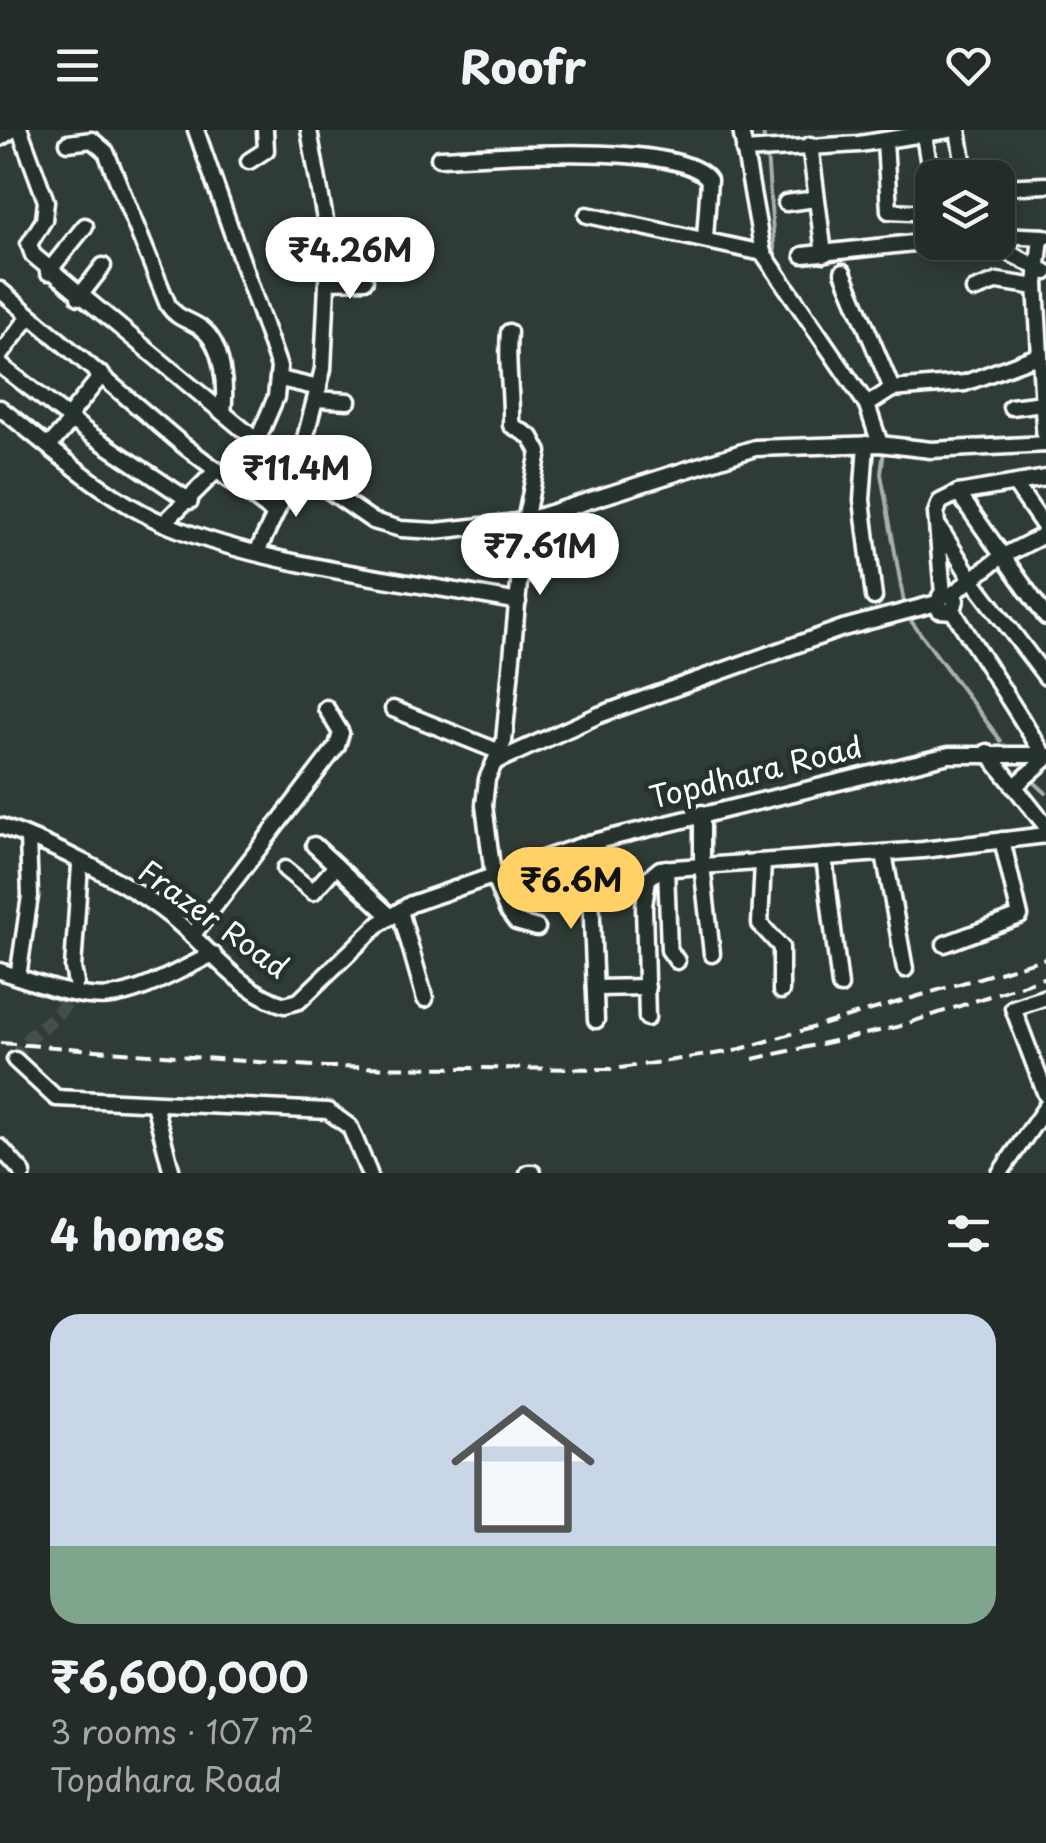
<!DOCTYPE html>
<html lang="en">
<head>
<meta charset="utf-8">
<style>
  :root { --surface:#232c28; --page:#2b3430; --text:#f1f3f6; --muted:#a3a7a8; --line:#404845; --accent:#ffd166 }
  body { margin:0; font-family:"Playpen Sans",sans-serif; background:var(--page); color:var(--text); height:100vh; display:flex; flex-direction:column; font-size:38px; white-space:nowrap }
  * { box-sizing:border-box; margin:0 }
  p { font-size:32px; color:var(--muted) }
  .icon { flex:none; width:55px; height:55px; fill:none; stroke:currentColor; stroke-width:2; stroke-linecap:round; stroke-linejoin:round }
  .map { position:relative; height:1043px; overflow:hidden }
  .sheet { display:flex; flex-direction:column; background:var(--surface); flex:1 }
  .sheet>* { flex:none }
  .tools { position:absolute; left:915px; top:30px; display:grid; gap:20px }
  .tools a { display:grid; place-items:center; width:100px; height:100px; border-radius:20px; background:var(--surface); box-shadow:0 5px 25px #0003,0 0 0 2px var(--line); font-size:50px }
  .price { position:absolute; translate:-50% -85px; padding:0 22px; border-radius:35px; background:#fff; color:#222; font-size:32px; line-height:65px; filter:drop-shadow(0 2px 5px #0008) }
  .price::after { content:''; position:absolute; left:50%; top:60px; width:30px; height:22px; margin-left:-15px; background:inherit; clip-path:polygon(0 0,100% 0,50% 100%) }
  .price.selected { background:var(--accent); color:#111 }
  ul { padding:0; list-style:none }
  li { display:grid; align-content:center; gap:20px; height:530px; padding:0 50px }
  li span { display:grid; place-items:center; height:310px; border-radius:30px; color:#555 }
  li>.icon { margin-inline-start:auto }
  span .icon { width:180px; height:180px; fill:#fffc; stroke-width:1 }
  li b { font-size:42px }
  h2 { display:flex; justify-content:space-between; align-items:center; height:120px; padding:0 50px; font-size:42px }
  header { display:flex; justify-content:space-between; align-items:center; height:130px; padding:0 50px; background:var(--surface); font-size:45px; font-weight:700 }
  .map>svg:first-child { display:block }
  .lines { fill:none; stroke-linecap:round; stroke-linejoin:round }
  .stream { stroke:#a9afac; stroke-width:4 }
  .minor-tunnel { stroke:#444f49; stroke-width:14; stroke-dasharray:14 7; stroke-linecap:butt }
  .minor-casing { stroke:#fff; stroke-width:21 }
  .minor { stroke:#26332d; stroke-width:14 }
  .rail { stroke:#fff; stroke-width:4; stroke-dasharray:15 8; stroke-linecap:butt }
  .labels { text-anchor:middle; stroke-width:10; stroke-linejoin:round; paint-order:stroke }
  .street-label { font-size:30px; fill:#fff; stroke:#26332d }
</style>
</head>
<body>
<header><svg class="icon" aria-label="menu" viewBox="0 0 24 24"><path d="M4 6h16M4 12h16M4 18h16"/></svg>Roofr<svg class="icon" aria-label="heart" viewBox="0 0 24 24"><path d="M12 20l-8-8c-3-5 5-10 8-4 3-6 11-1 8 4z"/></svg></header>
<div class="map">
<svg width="1046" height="1043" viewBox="0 0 1046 1043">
  <rect width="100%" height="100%" fill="#2f3b35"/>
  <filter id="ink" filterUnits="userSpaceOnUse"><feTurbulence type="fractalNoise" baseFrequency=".01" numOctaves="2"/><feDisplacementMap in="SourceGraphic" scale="20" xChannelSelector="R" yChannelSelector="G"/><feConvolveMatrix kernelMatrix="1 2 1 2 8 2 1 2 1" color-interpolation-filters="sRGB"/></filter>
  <g filter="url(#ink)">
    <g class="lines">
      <g class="stream">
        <path d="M763,0L765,15"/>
        <path d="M767,24L775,129"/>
        <path d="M875,275L884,304"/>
        <path d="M884,320L881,344L905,478"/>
        <path d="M908,487L1001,611"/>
        <path d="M1032,650L1046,663"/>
      </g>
      <path class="minor-tunnel" d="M15,930C32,891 59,899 76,853"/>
      <g class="minor-casing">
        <g id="minor">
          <path d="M20,0L46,71L44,90L29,114L33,125L257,311L373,391L401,399L436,401L525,391L755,318L880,314L931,320L1046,314"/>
          <path d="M196,0L279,237L276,267L257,311"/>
          <path d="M741,0L763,123"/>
          <path d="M958,0L966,48"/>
          <path d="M924,5L932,53"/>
          <path d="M0,8L12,0"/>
          <path d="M885,11L889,81L932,83"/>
          <path d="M68,13L92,10L106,22L168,175C177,189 188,189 201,198C224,215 226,258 223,283"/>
          <path d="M810,15L824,124"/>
          <path d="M744,21L859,14L949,0"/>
          <path d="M439,28C487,26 683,10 709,50L705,108"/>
          <path d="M249,31L266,20L265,0"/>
          <path d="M998,57L1046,55"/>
          <path d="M786,73L816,69"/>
          <path d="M587,85L763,123L867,275L880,314"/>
          <path d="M998,105L1045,107"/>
          <path d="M1041,107L1036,154L1045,314"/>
          <path d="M329,112L361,105"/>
          <path d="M988,112L1046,142"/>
          <path d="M803,125L932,111"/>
          <path d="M48,142L85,96"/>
          <path d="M843,142L892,259"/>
          <path d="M329,151L365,150"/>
          <path d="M0,160L183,315L275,384"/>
          <path d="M974,160L998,151L1036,157"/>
          <path d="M79,167L103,136"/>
          <path d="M509,202C506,235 512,263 511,295L531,307L539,322L525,391L504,611L487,649L484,675L493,745L507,780L516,792L537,798"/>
          <path d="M0,225L29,187"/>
          <path d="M0,235L91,305L190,371"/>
          <path d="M280,249L319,258"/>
          <path d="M316,269L348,271"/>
          <path d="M867,275L892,259L965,253L1040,225"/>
          <path d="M1011,277L1043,273"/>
          <path d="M0,278C52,318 101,365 161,392C260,436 410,451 518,472"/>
          <path d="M68,287L102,245"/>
          <path d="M866,314L862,370L874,467"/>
          <path d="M49,316L72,290"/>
          <path d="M304,321L337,329"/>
          <path d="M1015,354L1046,399"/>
          <path d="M958,363L1046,487"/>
          <path d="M164,393L217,340"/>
          <path d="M939,397L971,448L1046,547"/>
          <path d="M257,422L297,339L323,239L329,112L309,0"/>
          <path d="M943,464L936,383L940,372L958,363L1046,348"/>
          <path d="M951,465L956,470L953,481L1044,625"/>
          <path d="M953,481L939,480L940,466L951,465L1001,427L1046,404"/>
          <path d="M393,579L500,622"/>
          <path d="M987,622L1046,696"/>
          <path d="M495,632L599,585L843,498L937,473"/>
          <path d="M1014,657L1046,629"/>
          <path d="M702,683V735L712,824"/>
          <path d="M0,696C54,715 126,751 170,786C206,814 240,863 285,875L299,871L379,794L411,774L589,713L949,625H1046"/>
          <path d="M589,713L596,890"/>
          <path d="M314,715L391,787"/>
          <path d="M884,723L905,839"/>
          <path d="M824,727L840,856"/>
          <path d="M763,732L760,794L781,817V861"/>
          <path d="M666,738L669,820L677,831"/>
          <path d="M285,739L313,762L336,736"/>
          <path d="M400,781L425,869"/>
          <path d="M192,806L337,616L341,603L326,578"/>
          <path d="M945,814L1020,786L1002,710"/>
          <path d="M0,841C110,879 110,876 213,824"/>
          <path d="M18,847L30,766L28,708"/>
          <path d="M76,853L73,838L80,735"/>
          <path d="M595,858L647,857"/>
          <path d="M1046,867L1013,878L1046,965"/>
          <path d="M647,888L644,776L648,749L660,739L923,720L1046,705"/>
          <path d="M15,930L56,968L328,981L350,997L369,1043"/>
          <path d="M154,974L172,1043"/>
          <path d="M0,1017L23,1043"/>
          <path d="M528,1043H533"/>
          <path d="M1000,1043L1046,977"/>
        </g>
      </g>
      <use href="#minor" class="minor"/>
      <g class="rail">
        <path d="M0,913L326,937L614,939L734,921L1046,828"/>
        <path d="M753,929L897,897L1046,847"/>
      </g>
    </g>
  </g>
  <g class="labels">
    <g class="street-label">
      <text transform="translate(756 643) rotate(-14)" y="10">Topdhara Road</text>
      <text transform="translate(213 790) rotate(36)" y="10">Frazer Road</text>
    </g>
  </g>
</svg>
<div class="tools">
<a><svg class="icon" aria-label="layers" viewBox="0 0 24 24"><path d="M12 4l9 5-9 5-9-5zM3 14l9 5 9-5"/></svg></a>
</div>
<b class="price" style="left:350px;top:172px">₹4.26M</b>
<b class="price" style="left:296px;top:390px">₹11.4M</b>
<b class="price" style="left:540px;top:468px">₹7.61M</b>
<b class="price selected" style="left:571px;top:802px">₹6.6M</b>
</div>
<section class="sheet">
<h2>4 homes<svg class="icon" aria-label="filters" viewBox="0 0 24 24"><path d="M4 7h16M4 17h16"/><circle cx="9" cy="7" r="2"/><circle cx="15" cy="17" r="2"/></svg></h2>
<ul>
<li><span style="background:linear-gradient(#c9d6e8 75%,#7fa58c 0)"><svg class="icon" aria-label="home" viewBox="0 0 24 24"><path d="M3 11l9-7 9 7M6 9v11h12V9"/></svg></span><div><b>₹6,600,000</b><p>3 rooms · 107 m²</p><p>Topdhara Road</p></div></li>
</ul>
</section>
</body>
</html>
